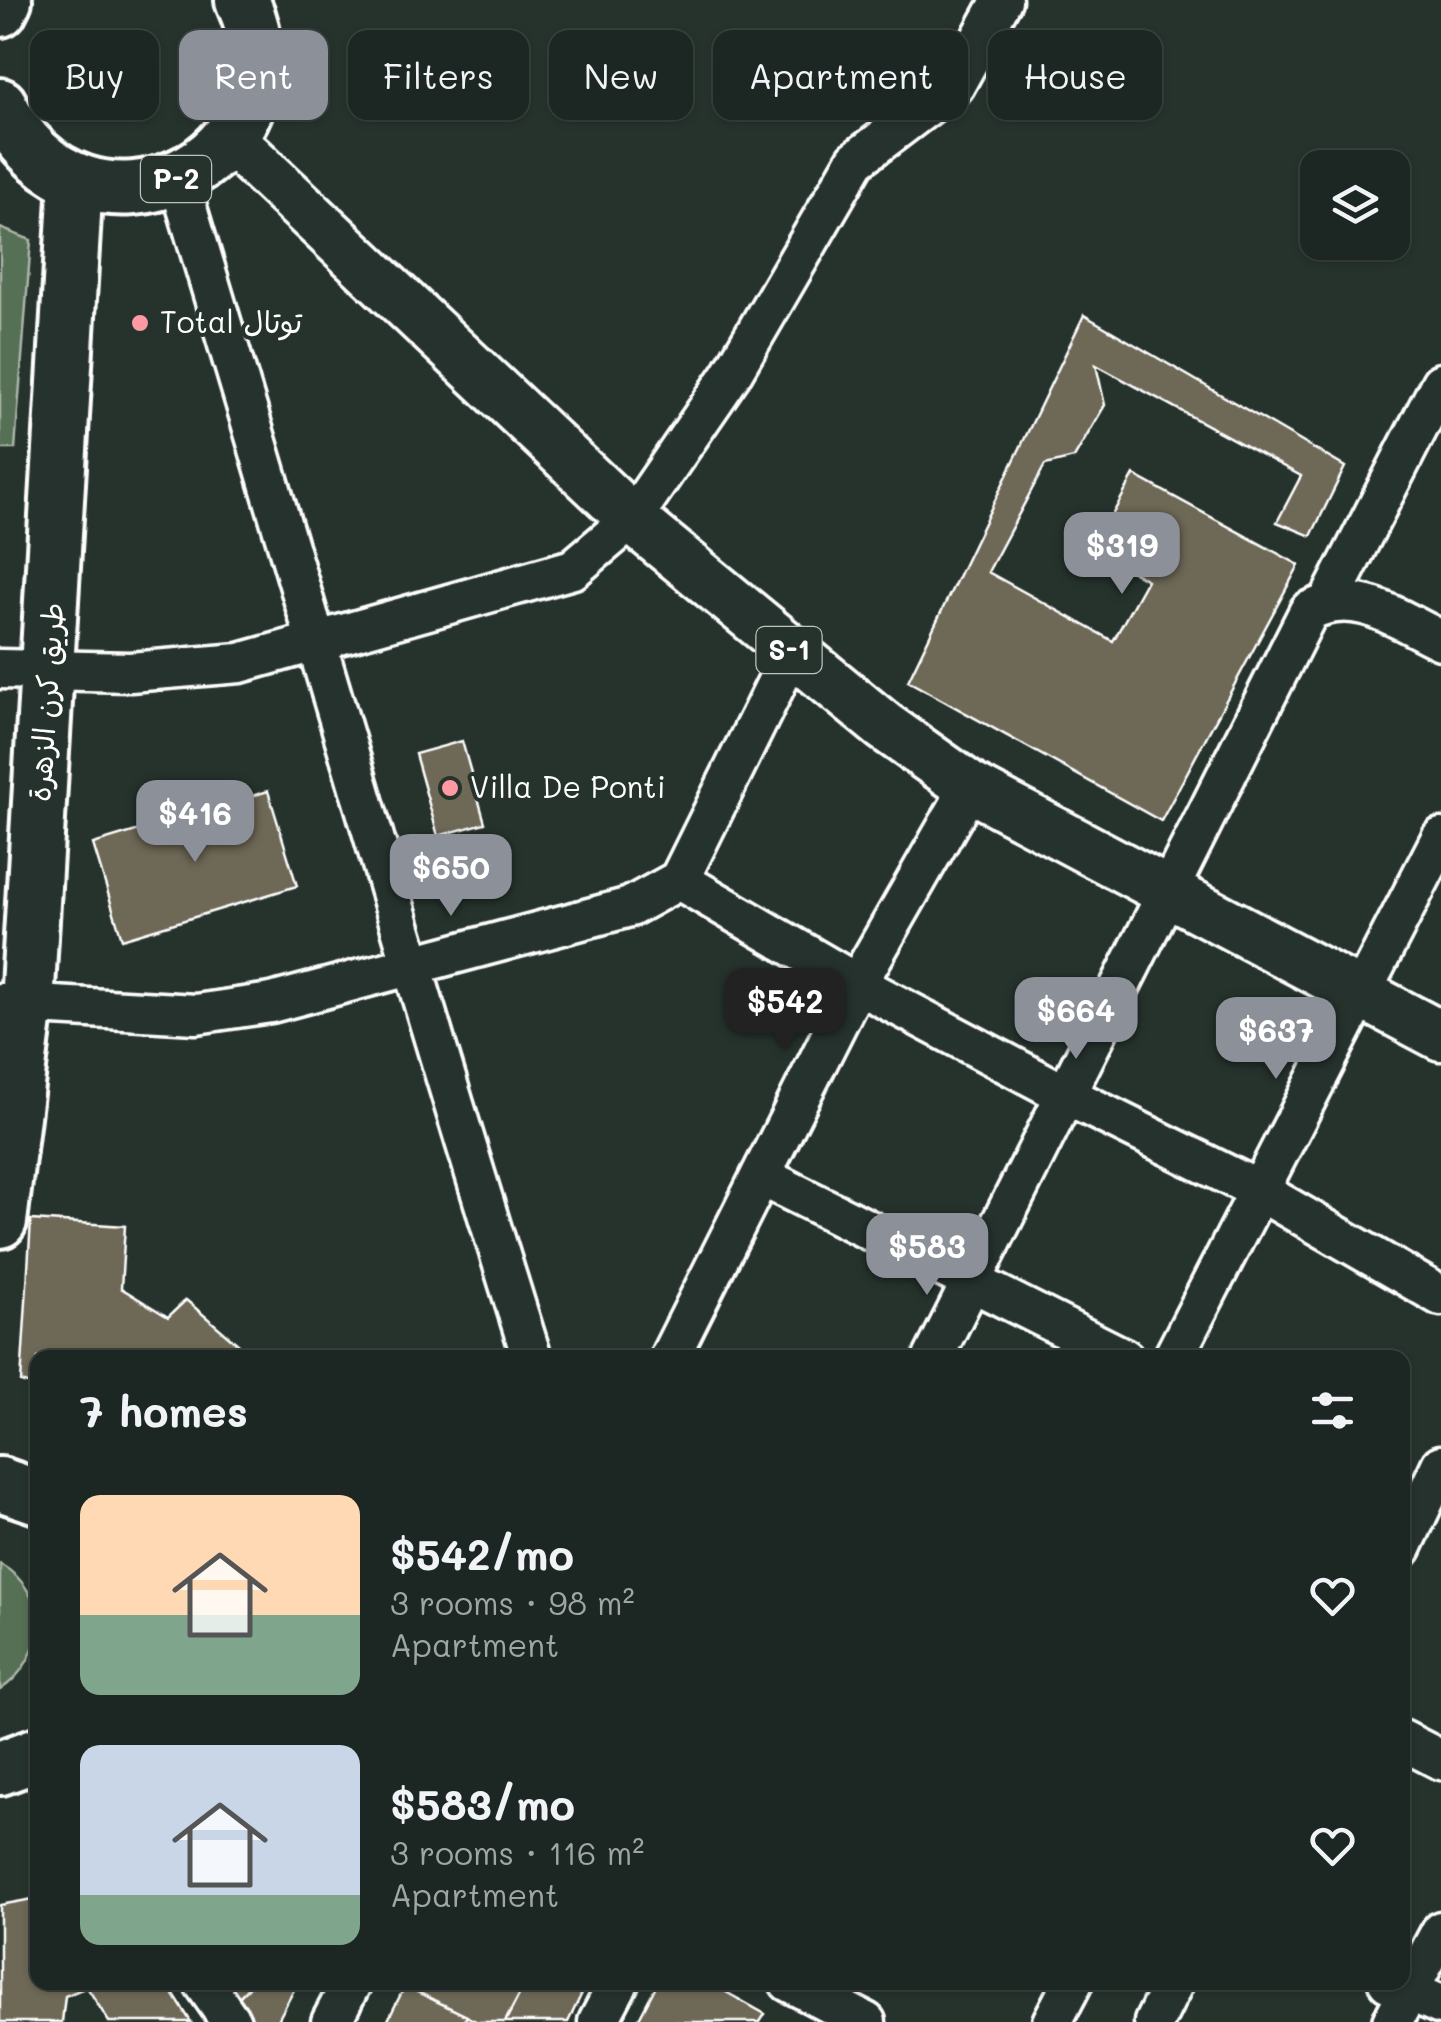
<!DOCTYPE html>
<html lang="en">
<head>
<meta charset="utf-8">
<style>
  :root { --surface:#1c2622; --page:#252e2a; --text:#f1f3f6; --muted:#a0a5a5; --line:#3a4340; --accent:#8c9099 }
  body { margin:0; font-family:Mali,"Playpen Sans Arabic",sans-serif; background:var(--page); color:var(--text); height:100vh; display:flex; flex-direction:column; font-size:38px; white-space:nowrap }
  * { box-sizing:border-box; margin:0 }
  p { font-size:32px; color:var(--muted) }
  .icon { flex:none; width:55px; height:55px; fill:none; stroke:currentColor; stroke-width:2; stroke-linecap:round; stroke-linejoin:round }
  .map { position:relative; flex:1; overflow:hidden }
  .panel { position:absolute; left:30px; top:1350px; width:1380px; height:640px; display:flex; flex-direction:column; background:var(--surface); border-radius:20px; box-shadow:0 2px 8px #0004,0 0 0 2px var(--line) }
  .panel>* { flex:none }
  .top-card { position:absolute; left:30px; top:30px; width:1382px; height:90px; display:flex; gap:20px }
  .buttons { position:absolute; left:1300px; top:150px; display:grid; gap:20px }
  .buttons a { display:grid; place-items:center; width:110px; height:110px; border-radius:20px; background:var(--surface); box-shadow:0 2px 8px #0004,0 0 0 2px var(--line); font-size:50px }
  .price { position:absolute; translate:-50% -85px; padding:0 22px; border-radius:20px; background:var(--accent); color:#fff; font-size:32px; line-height:65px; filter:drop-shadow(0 2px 5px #0008) }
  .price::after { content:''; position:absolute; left:50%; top:60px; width:30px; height:22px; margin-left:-15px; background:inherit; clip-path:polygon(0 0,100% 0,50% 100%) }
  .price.on { background:#222; color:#fff }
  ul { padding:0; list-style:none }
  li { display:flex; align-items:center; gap:30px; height:250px; padding:0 50px }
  li span { display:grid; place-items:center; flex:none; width:280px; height:200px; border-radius:20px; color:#555 }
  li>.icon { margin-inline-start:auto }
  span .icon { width:120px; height:120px; fill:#fffc; stroke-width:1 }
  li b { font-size:42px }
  h2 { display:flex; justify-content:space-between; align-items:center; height:120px; padding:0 50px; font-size:42px }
  .tag { padding:0 35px; border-radius:20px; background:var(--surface); box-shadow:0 2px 8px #0004,0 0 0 2px var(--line); font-size:35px; line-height:90px }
  .tag.on { background:var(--accent); color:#fff }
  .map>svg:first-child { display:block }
  .green { fill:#576f54; stroke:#abb7aa; stroke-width:2.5 }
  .building { fill:#6e6856; stroke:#fff; stroke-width:2.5 }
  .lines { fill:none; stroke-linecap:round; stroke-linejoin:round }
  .minor-casing { stroke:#fff; stroke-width:45 }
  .major-casing { stroke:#fff; stroke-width:55 }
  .highway-casing { stroke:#fff; stroke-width:60 }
  .minor { stroke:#26332d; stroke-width:38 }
  .major { stroke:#26332d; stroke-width:48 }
  .highway { stroke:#26332d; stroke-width:52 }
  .poi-dot { fill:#ff9aa2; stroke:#26332d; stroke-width:4 }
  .labels { text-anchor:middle; stroke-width:8; stroke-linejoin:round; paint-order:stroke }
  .shield { fill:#26332d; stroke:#bec2c0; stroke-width:2.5 }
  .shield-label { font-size:28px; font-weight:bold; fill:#fff }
  .poi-label { font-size:30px; fill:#fff; stroke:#26332d; text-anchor:start }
  .street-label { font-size:30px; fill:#fff; stroke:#26332d }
</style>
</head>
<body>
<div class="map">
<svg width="1441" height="2022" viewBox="0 0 1441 2022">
  <rect width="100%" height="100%" fill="#26332d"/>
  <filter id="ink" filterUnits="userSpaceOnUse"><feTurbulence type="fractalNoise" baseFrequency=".01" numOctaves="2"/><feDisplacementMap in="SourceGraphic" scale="20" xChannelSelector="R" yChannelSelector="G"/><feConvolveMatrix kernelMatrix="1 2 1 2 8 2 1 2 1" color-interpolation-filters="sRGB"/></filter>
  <g filter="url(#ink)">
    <g class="green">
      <path d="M0,228L31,240L15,449H0Z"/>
      <path d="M0,1564C52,1594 47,1658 0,1690Z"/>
    </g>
    <g class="building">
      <path d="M1084,315L1345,467L1311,536L1277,522L1301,476L1096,365L1105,405L1074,458L1045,465L988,572L1113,641L1147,580L1093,550L1134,475L1299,565L1161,821L908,681Z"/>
      <path d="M462,741L485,823L438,836L415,754Z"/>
      <path d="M268,791L297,886L122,939L93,844Z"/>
      <path d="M31,1220L125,1226L121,1288L168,1317L186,1300L245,1350L236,1358H38V1387L21,1382Z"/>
      <path d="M38,1898V1982H166L191,2022H109L87,1987L65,1996L62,2022H0V1905Z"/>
      <path d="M223,1982H254L235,2001Z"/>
      <path d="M254,1982H298L277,2022H248L235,2001Z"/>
      <path d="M407,1982H526L505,2022H478L405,1986Z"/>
      <path d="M526,1982H581L586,1985L568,2022H505Z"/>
      <path d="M658,1982H708L765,2014L760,2022H637Z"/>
      <path d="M405,1986L467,2016L464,2022H387Z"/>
    </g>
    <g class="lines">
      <g class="minor-casing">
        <g id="minor">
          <path d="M178,178C297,571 409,966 532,1358"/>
          <path d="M1329,601L1441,383"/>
          <path d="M0,669L130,672L240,663L573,569L632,519L731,375L856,160L955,85L1002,0"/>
          <path d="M679,880L857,984L1068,1096L1256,1189L1441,1296"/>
          <path d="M0,1003L196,1014L271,1003L630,907L679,880L792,652"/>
          <path d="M761,1176L1124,1358"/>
          <path d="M669,1358L857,984L970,787"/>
          <path d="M933,1358L1309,611C1357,587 1396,619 1441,640"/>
          <path d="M1173,1358L1441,838"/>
          <path d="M1402,1548L1441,1465"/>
          <path d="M1402,1740L1441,1760"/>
          <path d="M203,1982L231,2022"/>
          <path d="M789,1982L866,2022"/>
          <path d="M1388,1982L1441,2005"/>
          <path d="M331,2022L352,1982"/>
          <path d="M598,2022L619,1982"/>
          <path d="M1052,2022L1073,1982"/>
          <path d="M1154,2022L1174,1982"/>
          <path d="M1392,2022L1441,1931"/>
        </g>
      </g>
      <g class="major-casing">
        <path id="major" d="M229,138L632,519L884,726L970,787L1441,1036"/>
      </g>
      <g class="highway-casing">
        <g id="highway">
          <path d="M0,10L5,0"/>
          <path d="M0,105C85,275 315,158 242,0"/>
          <path d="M0,1221L27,1004L76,181"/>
          <path d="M0,1484L38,1497"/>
          <path d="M0,1768L38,1754"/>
        </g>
      </g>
      <use href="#minor" class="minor"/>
      <use href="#major" class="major"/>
      <use href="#highway" class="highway"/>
    </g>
  </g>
  <g class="poi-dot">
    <circle cx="140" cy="323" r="10"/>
    <circle cx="450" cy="788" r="10"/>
  </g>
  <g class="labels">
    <g class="shield">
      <rect x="141" y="156" width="70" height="46" rx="8"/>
      <rect x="756.5" y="627" width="65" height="46" rx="8"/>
    </g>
    <g class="shield-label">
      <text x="176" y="189">P-2</text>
      <text x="789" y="660">S-1</text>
    </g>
    <g class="poi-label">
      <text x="160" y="333">Total توتال</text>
      <text x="470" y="798">Villa De Ponti</text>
    </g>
    <g class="street-label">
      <text transform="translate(47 702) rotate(-86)" y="10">طريق كرن الزهرة</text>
    </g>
  </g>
</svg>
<div class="buttons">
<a><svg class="icon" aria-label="layers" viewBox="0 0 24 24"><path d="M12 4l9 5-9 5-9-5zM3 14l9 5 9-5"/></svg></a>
</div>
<b class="price" style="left:1122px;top:597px">$319</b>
<b class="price" style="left:195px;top:865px">$416</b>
<b class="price" style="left:451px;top:919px">$650</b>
<b class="price on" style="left:785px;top:1053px">$542</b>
<b class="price" style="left:1076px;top:1062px">$664</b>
<b class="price" style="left:1276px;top:1082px">$637</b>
<b class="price" style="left:927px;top:1298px">$583</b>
<div class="top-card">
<a class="tag">Buy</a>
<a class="tag on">Rent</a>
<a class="tag">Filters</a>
<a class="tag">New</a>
<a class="tag">Apartment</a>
<a class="tag">House</a>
</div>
<section class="panel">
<h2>7 homes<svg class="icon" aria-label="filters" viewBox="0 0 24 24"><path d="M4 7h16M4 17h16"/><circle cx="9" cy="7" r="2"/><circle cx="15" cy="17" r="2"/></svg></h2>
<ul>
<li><span style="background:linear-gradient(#ffd9b3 60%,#7fa58c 0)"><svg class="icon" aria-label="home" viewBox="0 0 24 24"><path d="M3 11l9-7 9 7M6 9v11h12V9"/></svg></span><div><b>$542/mo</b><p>3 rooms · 98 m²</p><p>Apartment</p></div><svg class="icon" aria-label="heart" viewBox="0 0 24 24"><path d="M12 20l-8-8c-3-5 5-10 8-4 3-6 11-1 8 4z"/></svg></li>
<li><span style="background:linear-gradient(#c9d6e8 75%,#7fa58c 0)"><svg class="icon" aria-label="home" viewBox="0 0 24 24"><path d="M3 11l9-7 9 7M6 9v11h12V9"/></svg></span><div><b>$583/mo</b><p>3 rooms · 116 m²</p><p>Apartment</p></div><svg class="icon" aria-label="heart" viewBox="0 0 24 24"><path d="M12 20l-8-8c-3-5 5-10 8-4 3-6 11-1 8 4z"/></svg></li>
</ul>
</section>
</div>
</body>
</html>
